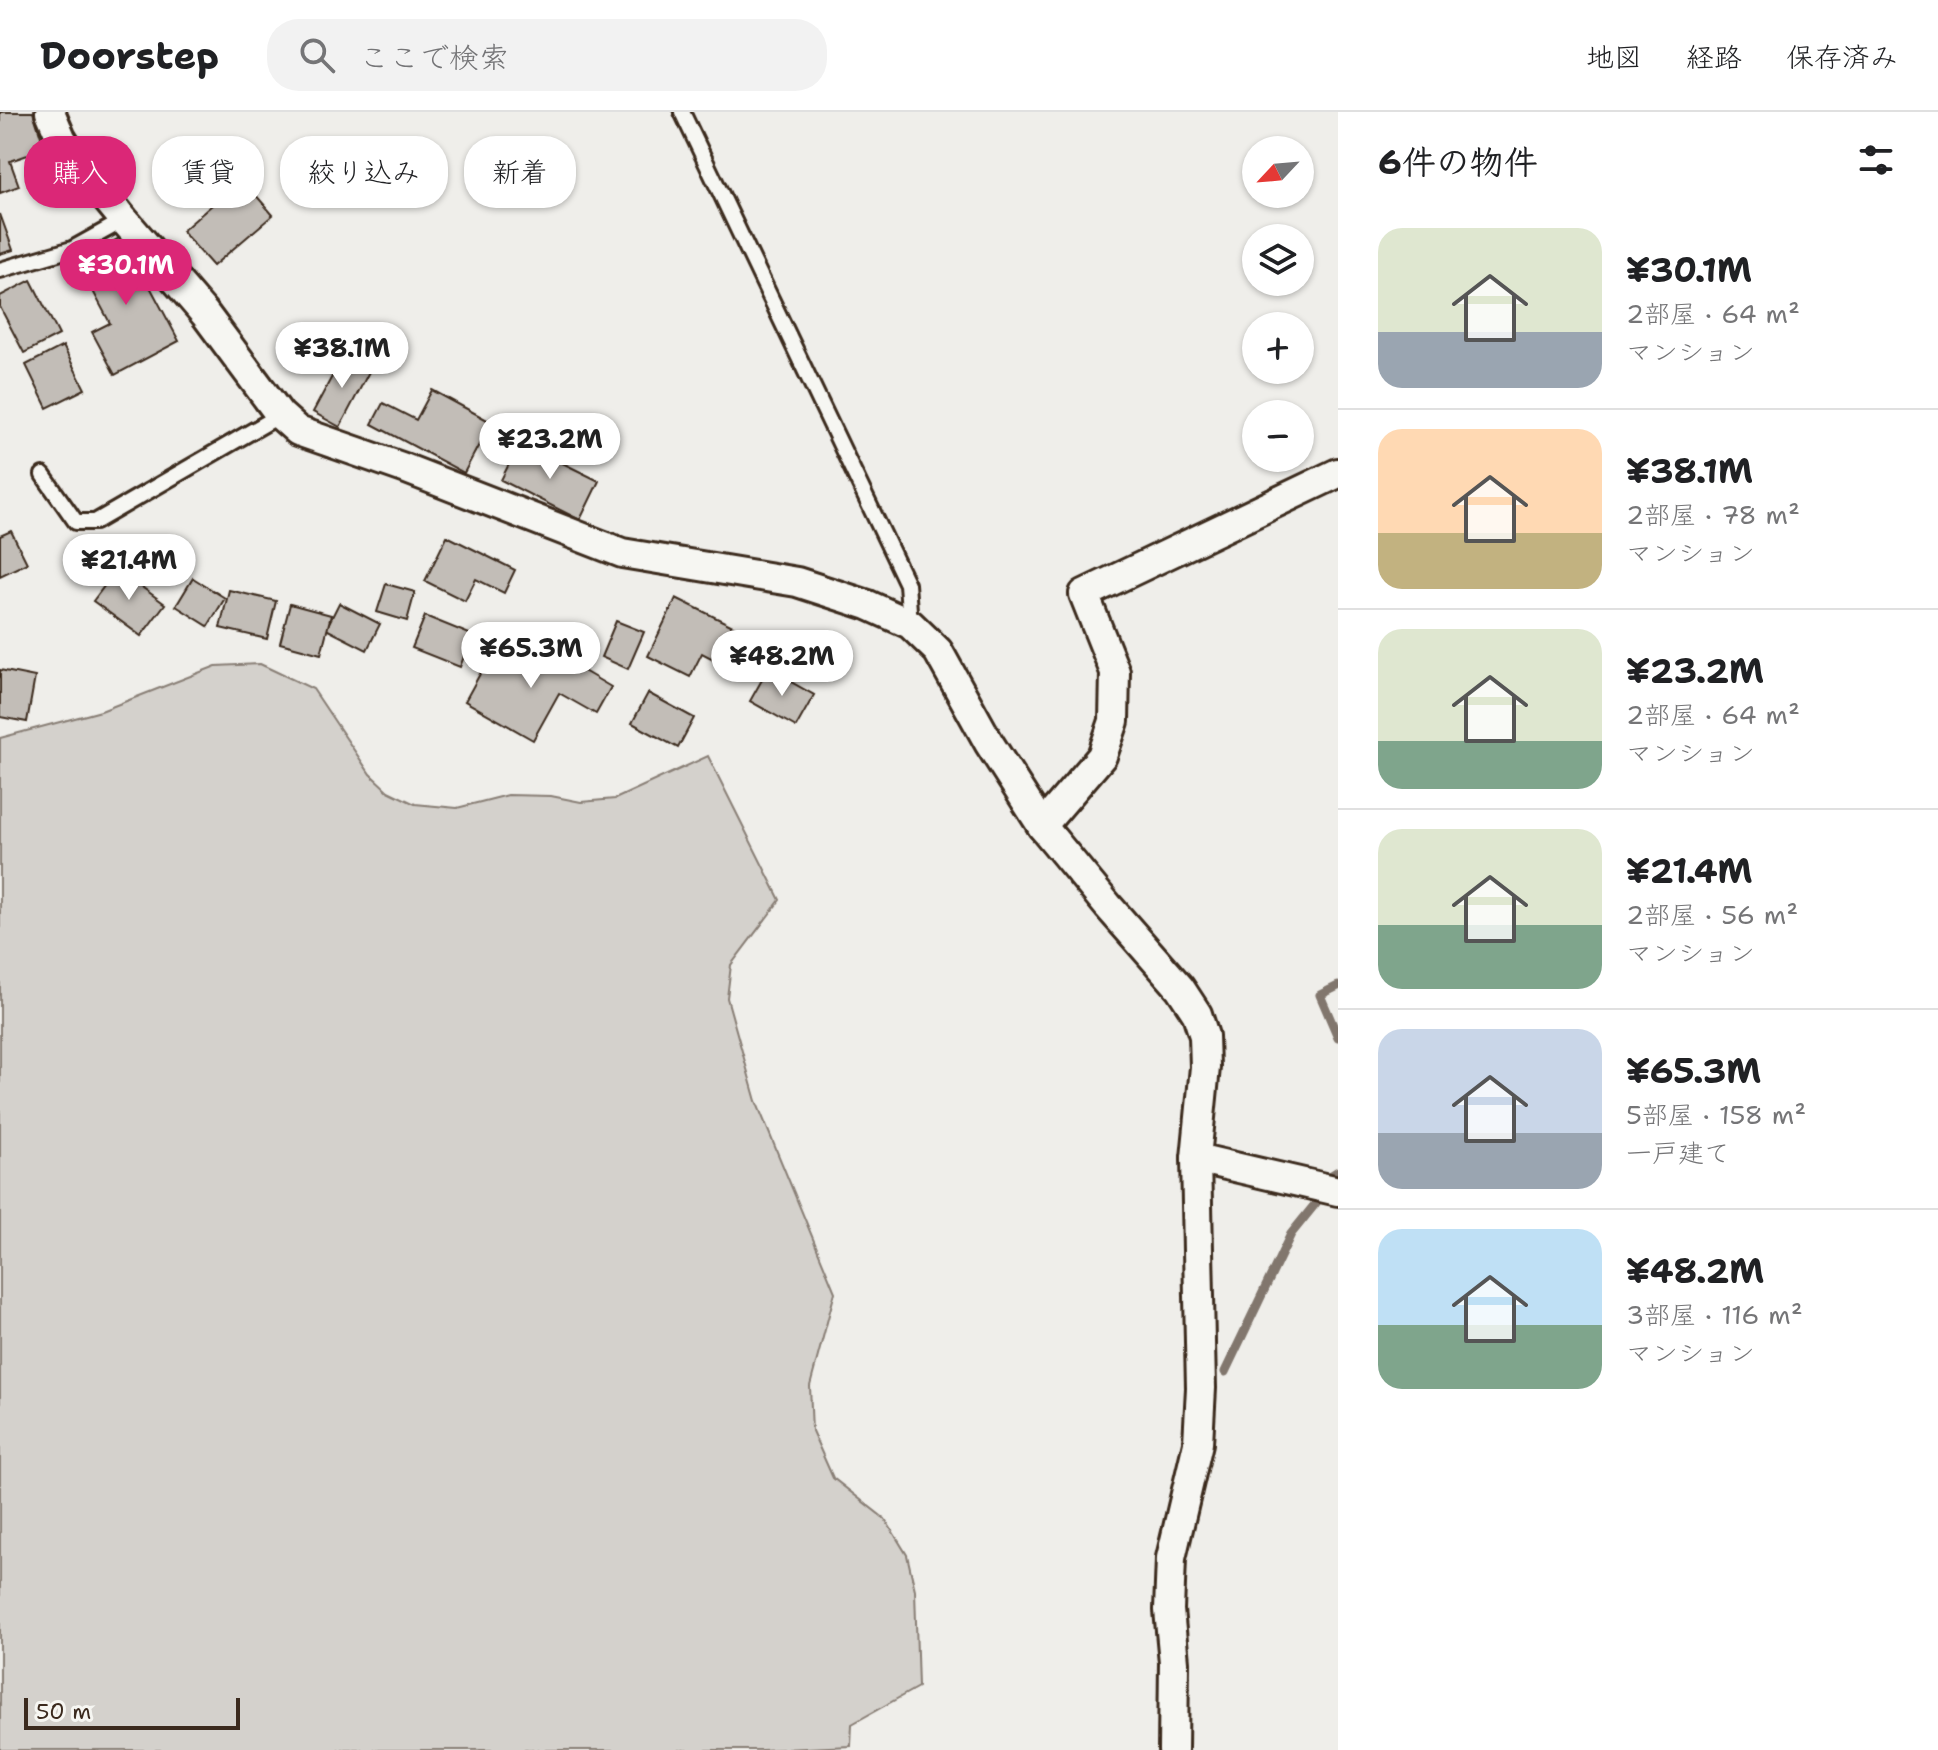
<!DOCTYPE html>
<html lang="ja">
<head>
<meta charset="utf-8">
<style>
  :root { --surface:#fff; --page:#f2f2f2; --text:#202124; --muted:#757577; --line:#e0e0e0; --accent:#db2777 }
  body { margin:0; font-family:"Shantell Sans","Klee One",sans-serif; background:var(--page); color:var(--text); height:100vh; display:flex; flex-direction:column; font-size:30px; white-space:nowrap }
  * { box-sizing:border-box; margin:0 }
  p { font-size:26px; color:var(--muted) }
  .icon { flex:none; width:44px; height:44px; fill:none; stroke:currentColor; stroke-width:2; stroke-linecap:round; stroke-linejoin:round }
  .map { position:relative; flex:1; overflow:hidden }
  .drawer { display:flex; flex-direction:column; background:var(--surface); width:600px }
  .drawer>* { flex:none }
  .top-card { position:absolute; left:24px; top:24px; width:760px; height:72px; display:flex; gap:16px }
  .needle { width:52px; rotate:244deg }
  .tools { position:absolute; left:1242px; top:24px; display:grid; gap:16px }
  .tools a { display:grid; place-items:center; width:72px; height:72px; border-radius:50%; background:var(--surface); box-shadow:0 2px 6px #0004; font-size:40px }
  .scale { position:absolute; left:24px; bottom:20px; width:216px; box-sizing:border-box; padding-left:8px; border:4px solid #3b2a1e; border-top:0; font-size:22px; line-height:28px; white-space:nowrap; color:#3b2a1e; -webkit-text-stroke:6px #f6f6f2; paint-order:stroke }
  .price { position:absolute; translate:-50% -68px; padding:0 18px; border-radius:28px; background:#fff; color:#222; font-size:26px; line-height:52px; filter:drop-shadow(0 2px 4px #0008) }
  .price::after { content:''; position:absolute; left:50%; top:48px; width:24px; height:18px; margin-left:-12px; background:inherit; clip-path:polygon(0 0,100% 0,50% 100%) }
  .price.on { background:var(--accent); color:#fff }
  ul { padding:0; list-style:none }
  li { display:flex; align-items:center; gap:24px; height:200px; padding:0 40px }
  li+li { border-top:2px solid var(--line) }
  li span { display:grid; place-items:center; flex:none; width:224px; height:160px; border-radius:24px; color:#555 }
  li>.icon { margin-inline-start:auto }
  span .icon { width:96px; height:96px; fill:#fffc; stroke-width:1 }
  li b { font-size:34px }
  h2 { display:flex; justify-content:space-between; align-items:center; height:96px; padding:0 40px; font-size:34px }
  .pill { padding:0 28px; border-radius:32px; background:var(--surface); box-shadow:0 2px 6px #0004; font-size:28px; line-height:72px }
  .pill.on { background:var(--accent); color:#fff }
  header { display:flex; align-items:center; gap:48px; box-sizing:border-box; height:112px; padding:0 40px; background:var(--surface); border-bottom:2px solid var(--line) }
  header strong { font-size:38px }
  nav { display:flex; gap:44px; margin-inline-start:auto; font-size:28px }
  .search { width:560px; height:72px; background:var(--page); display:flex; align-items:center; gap:20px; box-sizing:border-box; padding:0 28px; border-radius:32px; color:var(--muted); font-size:30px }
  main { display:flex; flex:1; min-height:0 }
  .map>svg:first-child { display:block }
  .green { fill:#d4d1cc; stroke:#887e75; stroke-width:2 }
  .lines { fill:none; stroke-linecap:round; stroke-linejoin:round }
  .stream { stroke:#81766d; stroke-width:9 }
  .building { fill:#c2bdb7; stroke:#3b2a1e; stroke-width:2 }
  .lane-casing { stroke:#3b2a1e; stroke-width:20 }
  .street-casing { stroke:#3b2a1e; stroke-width:34 }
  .lane { stroke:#f6f6f2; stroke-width:14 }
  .street { stroke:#f6f6f2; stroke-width:28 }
</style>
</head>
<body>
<header>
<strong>Doorstep</strong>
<div class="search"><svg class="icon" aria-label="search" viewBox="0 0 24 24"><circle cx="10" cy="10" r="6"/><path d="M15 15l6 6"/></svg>ここで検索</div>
<nav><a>地図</a><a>経路</a><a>保存済み</a></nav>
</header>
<main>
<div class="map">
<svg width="1338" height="1638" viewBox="0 0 1338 1638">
  <rect width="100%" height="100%" fill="#efeeea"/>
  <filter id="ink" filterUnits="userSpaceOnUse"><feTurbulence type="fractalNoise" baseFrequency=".0125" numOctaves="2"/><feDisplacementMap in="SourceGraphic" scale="16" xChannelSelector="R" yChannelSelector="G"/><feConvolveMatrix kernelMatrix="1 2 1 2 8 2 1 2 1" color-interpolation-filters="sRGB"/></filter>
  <g filter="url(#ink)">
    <path class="green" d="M260,552L313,577L370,662L388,679L415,692L457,696L508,683L551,684L581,690L615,687L708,644L780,788L731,853L727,886L756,989L835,1180L810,1274L812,1319L833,1366L885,1407L907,1443L915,1478L918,1575L852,1612L851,1634L762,1638H0V626L101,599L216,554Z"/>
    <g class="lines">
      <g class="stream">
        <path d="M1338,874L1320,883L1338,925"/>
        <path d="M1330,1064L1338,1059"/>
        <path d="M1225,1260L1291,1122L1316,1091"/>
      </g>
    </g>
    <g class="building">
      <path d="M0,0H33L45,37L10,49L19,74L0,81Z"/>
      <path d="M242,67L273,103L213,154L182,119Z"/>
      <path d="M0,102L13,138L0,142Z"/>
      <path d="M123,124L179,229L115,263L92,220L110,211L77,149Z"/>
      <path d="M31,168L59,223L24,241L0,195V184Z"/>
      <path d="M63,234L85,277L47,296L26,253Z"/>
      <path d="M344,242L371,256L340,315L313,300Z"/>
      <path d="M432,278L491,310L464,361L372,312L383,291L416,308Z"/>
      <path d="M520,330L599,369L580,408L501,368Z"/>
      <path d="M11,419L27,451L0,464V424Z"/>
      <path d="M447,424L515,458L504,481L476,467L465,489L425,469Z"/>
      <path d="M117,457L165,492L141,524L93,489Z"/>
      <path d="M193,466L225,486L208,514L176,494Z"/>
      <path d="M386,472L415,480L407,509L377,500Z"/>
      <path d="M229,478L276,489L267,527L220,516Z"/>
      <path d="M676,486L743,519L730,544L720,539L715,548L702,541L690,565L648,544Z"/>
      <path d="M339,491L380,512L367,538L326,517Z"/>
      <path d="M290,492L331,503L321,542L280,531Z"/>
      <path d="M425,504L472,523L460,555L412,536Z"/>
      <path d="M616,509L644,520L628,557L601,545Z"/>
      <path d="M497,531L543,558L553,541L611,575L596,602L559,581L533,628L465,589Z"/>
      <path d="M768,557L814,583L796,615L750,589Z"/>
      <path d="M0,558L35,565L27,610L0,605Z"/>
      <path d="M648,581L694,606L678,636L632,611Z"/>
    </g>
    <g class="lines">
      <g class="lane-casing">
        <g id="lane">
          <path d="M682,0L907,472L910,512"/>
          <path d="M0,158L72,137L124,108"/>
          <path d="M43,363L76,410H95L280,303"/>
        </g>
      </g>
      <g class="street-casing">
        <g id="street">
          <path d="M50,0L61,26L74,47L124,108L205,202L280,303L298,319L404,356L622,441L797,470L868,493L910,512L938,539L989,631L1042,714L1108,794L1180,876L1197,902L1204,924L1205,955L1196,1046L1201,1276L1198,1331L1171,1446L1169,1498L1174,1550L1173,1638"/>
          <path d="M1042,714L1102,644L1114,609L1115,560L1084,482L1338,361"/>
          <path d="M1196,1046L1338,1079"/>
        </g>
      </g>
      <use href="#lane" class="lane"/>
      <use href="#street" class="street"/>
    </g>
  </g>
</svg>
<div class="tools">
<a><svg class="needle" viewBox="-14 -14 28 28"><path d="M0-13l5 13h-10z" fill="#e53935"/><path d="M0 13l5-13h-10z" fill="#757577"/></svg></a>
<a><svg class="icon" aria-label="layers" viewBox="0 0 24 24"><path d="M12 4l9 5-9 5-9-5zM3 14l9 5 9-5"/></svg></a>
<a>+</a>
<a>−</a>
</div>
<div class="scale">50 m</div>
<b class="price on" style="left:126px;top:195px">¥30.1M</b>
<b class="price" style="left:342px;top:278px">¥38.1M</b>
<b class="price" style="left:550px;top:369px">¥23.2M</b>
<b class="price" style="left:129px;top:490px">¥21.4M</b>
<b class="price" style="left:531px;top:578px">¥65.3M</b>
<b class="price" style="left:782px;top:586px">¥48.2M</b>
<div class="top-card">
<a class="pill on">購入</a>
<a class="pill">賃貸</a>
<a class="pill">絞り込み</a>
<a class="pill">新着</a>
</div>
</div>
<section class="drawer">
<h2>6件の物件<svg class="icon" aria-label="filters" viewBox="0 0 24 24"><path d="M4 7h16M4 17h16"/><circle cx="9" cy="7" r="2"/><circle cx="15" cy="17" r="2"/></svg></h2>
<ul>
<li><span style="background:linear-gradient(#dfe7d0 65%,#9aa5b1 0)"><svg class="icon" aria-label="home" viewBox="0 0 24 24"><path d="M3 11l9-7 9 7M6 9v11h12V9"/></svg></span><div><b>¥30.1M</b><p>2部屋 · 64 m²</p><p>マンション</p></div></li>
<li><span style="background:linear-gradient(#ffd9b3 65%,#c2b280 0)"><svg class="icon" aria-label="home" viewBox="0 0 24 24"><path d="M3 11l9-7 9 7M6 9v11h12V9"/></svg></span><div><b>¥38.1M</b><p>2部屋 · 78 m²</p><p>マンション</p></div></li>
<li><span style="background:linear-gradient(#dfe7d0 70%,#7fa58c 0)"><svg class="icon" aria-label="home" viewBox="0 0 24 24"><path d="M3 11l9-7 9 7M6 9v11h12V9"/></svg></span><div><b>¥23.2M</b><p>2部屋 · 64 m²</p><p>マンション</p></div></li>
<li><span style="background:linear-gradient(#dfe7d0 60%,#7fa58c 0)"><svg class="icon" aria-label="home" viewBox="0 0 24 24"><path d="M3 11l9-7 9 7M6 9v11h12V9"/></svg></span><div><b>¥21.4M</b><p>2部屋 · 56 m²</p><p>マンション</p></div></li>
<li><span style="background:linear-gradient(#c9d6e8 65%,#9aa5b1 0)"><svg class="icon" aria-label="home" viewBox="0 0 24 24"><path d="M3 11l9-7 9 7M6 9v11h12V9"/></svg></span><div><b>¥65.3M</b><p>5部屋 · 158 m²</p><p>一戸建て</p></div></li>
<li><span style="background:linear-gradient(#bfe0f5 60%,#7fa58c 0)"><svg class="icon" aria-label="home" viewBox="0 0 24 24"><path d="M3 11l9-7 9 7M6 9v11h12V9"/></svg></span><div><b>¥48.2M</b><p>3部屋 · 116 m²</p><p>マンション</p></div></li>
</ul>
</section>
</main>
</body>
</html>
